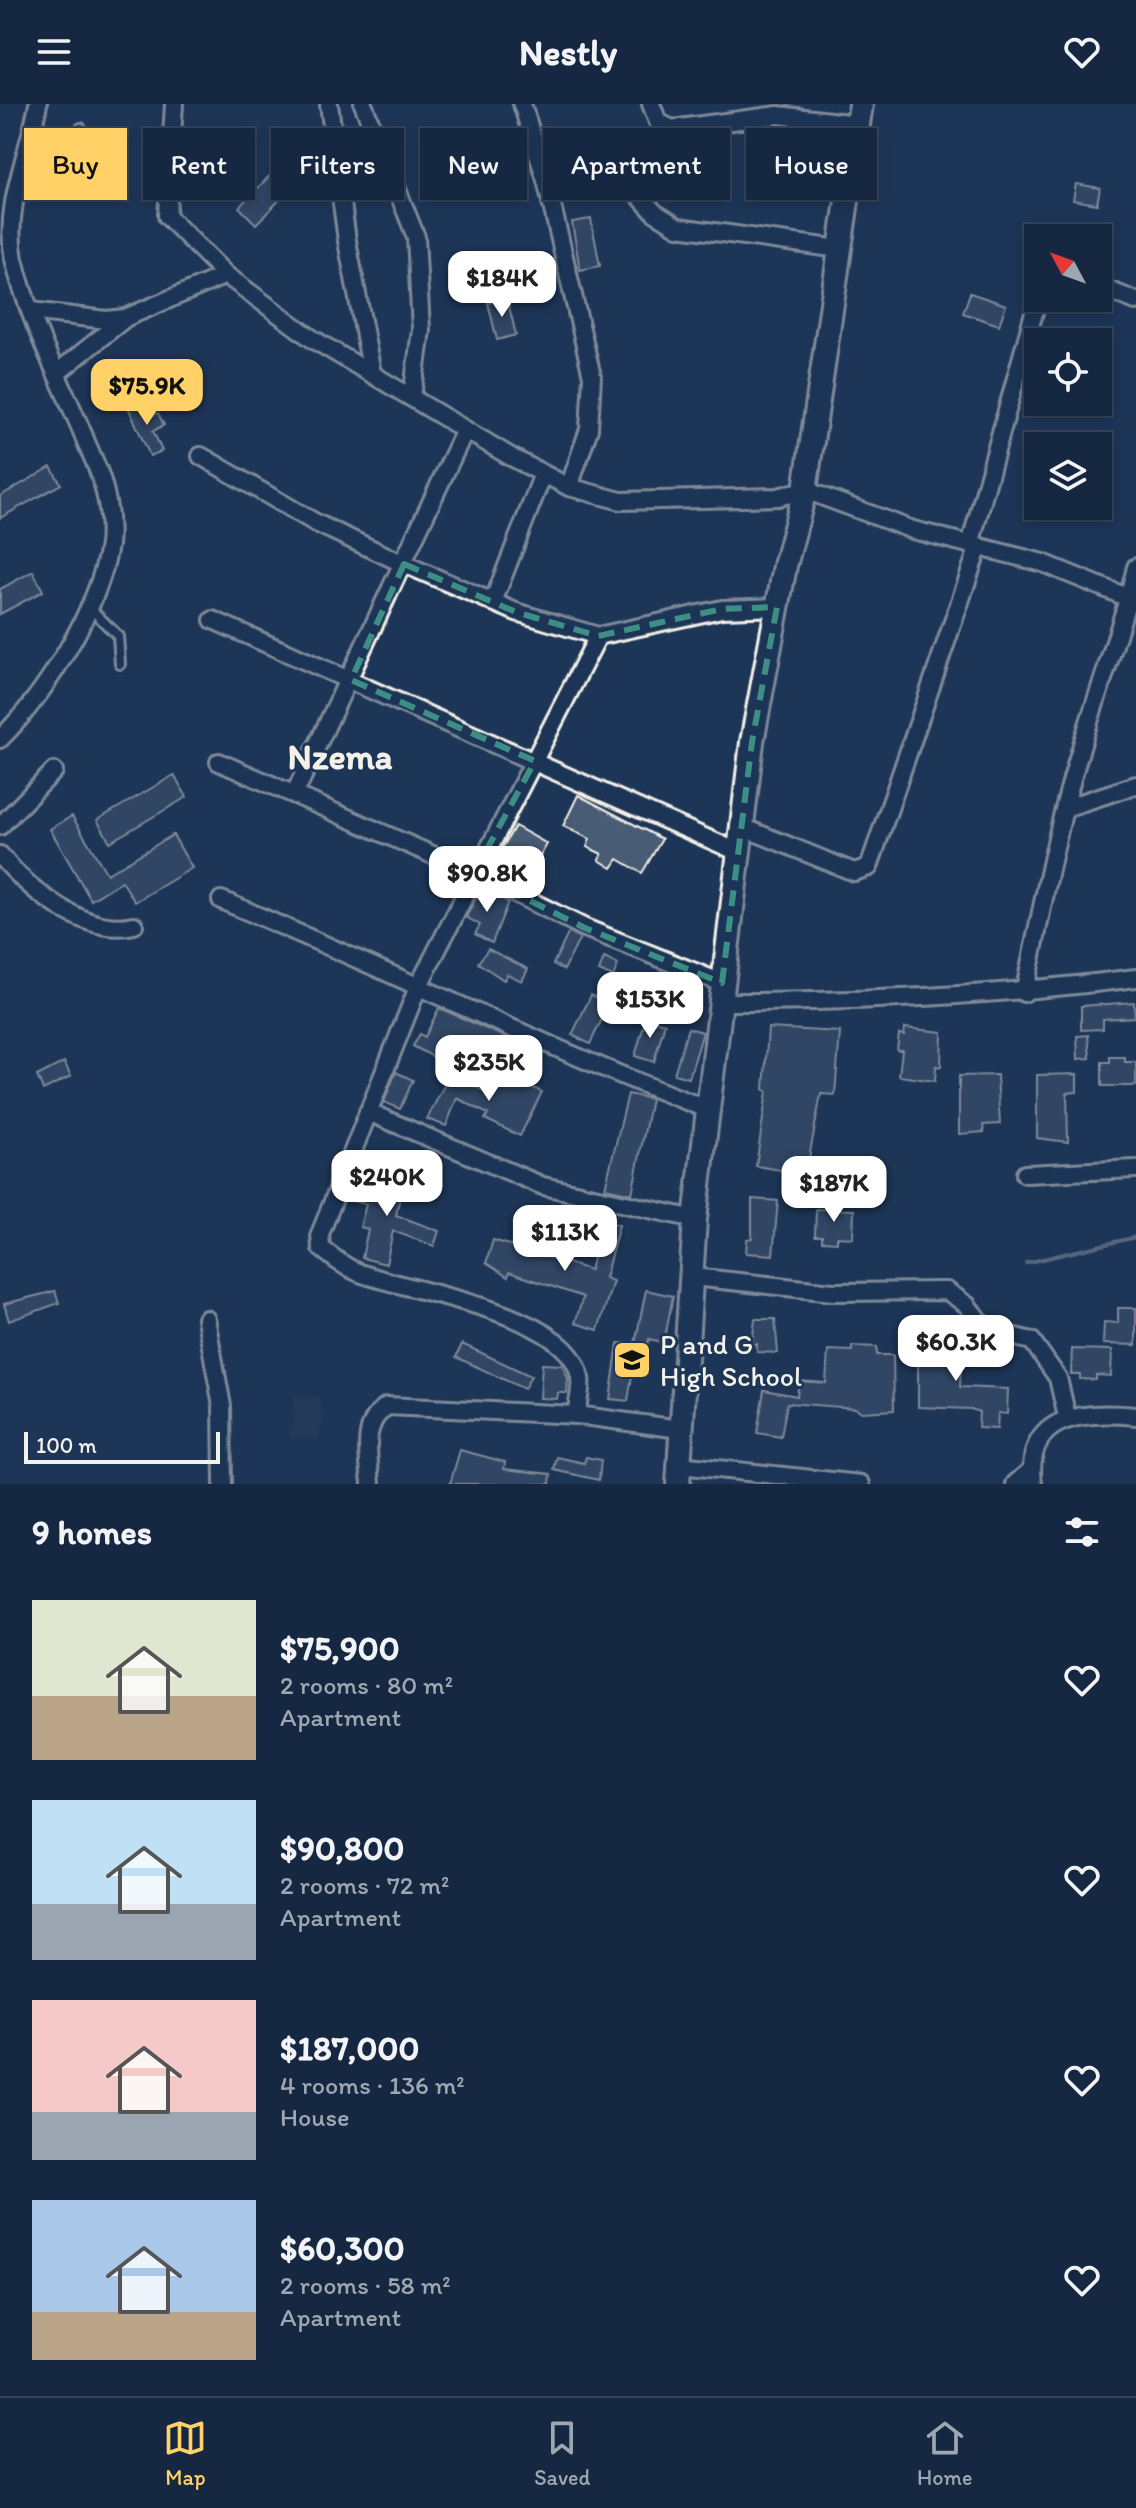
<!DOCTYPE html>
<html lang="en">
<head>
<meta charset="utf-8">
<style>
  :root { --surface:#162841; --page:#1f3048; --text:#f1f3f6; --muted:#9ea6b1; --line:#35445a; --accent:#ffd166 }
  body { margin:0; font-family:Itim,sans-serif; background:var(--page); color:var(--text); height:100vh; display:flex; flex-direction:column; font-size:30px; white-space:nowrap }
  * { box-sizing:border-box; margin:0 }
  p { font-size:26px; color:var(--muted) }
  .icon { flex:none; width:44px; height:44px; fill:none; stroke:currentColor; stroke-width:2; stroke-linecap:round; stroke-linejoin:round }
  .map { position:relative; height:1380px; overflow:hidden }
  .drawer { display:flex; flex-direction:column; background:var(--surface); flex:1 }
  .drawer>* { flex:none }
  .hud { position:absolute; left:24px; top:24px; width:1088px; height:72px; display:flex; gap:16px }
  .needle { width:52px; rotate:311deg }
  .controls { position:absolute; left:1024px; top:120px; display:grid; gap:16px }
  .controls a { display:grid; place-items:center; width:88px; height:88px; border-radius:0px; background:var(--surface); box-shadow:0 4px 12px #0003,0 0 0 2px var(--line); font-size:40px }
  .scale { position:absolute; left:24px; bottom:20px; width:196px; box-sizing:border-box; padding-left:8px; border:4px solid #f4f1e8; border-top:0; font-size:22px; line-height:28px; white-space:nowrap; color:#f4f1e8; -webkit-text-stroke:6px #1d3557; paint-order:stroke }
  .price { position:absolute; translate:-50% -68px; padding:0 18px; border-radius:16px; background:#fff; color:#222; font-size:26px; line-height:52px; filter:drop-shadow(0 2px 4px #0008) }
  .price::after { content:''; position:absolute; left:50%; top:48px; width:24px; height:18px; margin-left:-12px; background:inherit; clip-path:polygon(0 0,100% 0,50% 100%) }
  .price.current { background:var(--accent); color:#111 }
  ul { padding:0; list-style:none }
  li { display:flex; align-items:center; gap:24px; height:200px; padding:0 32px }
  li span { display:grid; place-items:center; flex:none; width:224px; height:160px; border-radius:0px; color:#555 }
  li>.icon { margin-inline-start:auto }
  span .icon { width:96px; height:96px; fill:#fffc; stroke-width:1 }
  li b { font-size:34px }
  h2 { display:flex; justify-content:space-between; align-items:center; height:96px; padding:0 32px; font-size:34px }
  .chip { padding:0 28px; border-radius:0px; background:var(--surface); box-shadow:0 4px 12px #0003,0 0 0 2px var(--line); font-size:28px; line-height:72px }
  .chip.current { background:var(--accent); color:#111 }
  header { display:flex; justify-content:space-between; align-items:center; height:104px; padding:0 32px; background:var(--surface); font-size:36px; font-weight:800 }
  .dock { display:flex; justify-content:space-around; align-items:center; height:112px; border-top:2px solid var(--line); background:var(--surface); font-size:22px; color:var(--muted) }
  .dock a { display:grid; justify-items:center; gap:4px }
  .dock .current { color:var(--accent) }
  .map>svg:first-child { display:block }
  .built { fill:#2a4060 }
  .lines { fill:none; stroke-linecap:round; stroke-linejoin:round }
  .stream { stroke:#9aa2ab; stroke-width:4 }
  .building { fill:#485b74; stroke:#f4f1e8; stroke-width:2 }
  .lane-casing { stroke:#f4f1e8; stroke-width:14 }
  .street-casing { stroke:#f4f1e8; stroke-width:22 }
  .secondary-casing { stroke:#f4f1e8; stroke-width:28 }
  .lane { stroke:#1d3557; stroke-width:8 }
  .street { stroke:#1d3557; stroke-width:16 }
  .secondary { stroke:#1d3557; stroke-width:22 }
  .marked { fill:none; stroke:#3d8f86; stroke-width:6; stroke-dasharray:16 10; stroke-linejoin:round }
  .labels { text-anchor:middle; stroke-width:6; stroke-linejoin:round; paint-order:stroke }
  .poi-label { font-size:28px; fill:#f4f1e8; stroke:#1d3557; text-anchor:start }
  .district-label { font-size:36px; font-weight:bold; fill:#f4f1e8; stroke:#1d3557 }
</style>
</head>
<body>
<header><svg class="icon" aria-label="menu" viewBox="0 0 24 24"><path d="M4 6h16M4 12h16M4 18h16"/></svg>Nestly<svg class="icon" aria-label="heart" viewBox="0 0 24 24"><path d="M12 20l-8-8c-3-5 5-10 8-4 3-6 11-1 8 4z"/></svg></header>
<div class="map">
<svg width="1136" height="1380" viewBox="0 0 1136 1380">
  <rect width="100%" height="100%" fill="#1d3557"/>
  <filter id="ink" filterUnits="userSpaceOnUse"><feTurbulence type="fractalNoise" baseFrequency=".0125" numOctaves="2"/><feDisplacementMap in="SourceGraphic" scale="16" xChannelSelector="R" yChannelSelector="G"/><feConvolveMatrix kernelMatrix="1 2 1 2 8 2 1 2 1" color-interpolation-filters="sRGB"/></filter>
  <g filter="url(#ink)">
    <path class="built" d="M294,1291L321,1294L320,1306L325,1307L319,1336L290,1334Z"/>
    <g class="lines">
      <path class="stream" d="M1026,1159L1136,1133"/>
    </g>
    <g class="building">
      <path d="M295,46L312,63L256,120L239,103Z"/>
      <path d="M1076,80L1100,84L1097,100L1073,96Z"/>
      <path d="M591,115L600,162L580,166L572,118Z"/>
      <path d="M970,189L1006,201L999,221L963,209Z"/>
      <path d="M507,194L516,231L497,236L488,199Z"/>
      <path d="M140,297L147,314L158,309L164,321L153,327L162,347L150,352L128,303Z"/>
      <path d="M51,363L61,380L0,414V392Z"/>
      <path d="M33,467L43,487L0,510V485Z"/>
      <path d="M174,671L187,693L110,738L97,716Z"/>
      <path d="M578,691L662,735L642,769L618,755L612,764L599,756L602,750L587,743L590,735L563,722Z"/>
      <path d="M72,712L107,770L173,731L192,764L135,798L122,777L91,796L50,725Z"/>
      <path d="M515,722L547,740L528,774L497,753Z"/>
      <path d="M481,785L508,798L492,839L475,830L480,821L466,813Z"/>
      <path d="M569,828L580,834L564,866L553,860Z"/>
      <path d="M488,845L528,865L522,877L507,870L504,876L478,859Z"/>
      <path d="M604,854L618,860L613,873L599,867Z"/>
      <path d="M613,873L629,883L614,914L605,909L590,940L572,931L591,891L604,897Z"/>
      <path d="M1134,898L1135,913L1103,915V925L1081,926V902Z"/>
      <path d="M439,904L512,936L497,968L453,947L446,960L413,942L420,930L425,933Z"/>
      <path d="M646,914L665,919L654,958L635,952Z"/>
      <path d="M688,924L703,928L689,974L674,970Z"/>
      <path d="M768,924L840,928L835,991L821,990L806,1070L756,1062L767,987L764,986Z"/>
      <path d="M905,924L942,928L941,963L936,962L935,977L899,972L902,946H897L899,930L904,931Z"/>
      <path d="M1088,931L1090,954L1078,955L1077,932Z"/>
      <path d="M1110,953H1125V958H1136V982H1102V958H1110Z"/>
      <path d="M64,958L71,972L43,986L37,972Z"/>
      <path d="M396,968L413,976L400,1005L384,998Z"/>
      <path d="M450,970L494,992L504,970L542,988L520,1032L485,1015L488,1010L457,994L446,1022L427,1015Z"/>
      <path d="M1077,970V988L1067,989L1068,1038L1037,1034V971Z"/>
      <path d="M997,971L1000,1020L983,1021L984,1028L959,1030V972Z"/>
      <path d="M628,990L651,995L632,1090L605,1084Z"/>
      <path d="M392,1063L406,1067L396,1111L439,1127L434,1142L393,1127L386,1160L362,1154L368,1125L360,1123L366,1100L348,1096L353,1079L386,1088Z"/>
      <path d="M752,1095L778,1097L773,1151L746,1149L747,1135L752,1134Z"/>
      <path d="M816,1105L854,1106L853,1134L837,1133V1138L822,1137V1132H815Z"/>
      <path d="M603,1116L619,1121L605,1174L613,1177L598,1226L575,1219L583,1193L509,1168L508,1173L486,1159L493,1136L590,1166Z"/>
      <path d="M646,1186L673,1192L664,1239L649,1235L644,1260L634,1259L628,1297L610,1295L618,1239L635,1240Z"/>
      <path d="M55,1187L59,1199L9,1217L4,1200Z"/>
      <path d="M1118,1204H1136V1241L1103,1240L1104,1218L1118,1219Z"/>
      <path d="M755,1215H775L778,1249L757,1248V1240H752Z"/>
      <path d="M950,1217H963L960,1283L1008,1285L1007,1310L998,1309L997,1325L978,1324L979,1308L971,1305L918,1303V1245L949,1246Z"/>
      <path d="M462,1240L531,1272L524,1285L456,1253Z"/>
      <path d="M852,1242L877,1243V1251H893L894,1306L862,1308L855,1304L787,1299L781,1333L757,1329L764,1286L797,1292L799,1277L826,1279L828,1246L852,1247Z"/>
      <path d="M1072,1245L1112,1246L1111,1272L1096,1271V1276L1080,1275V1270H1071Z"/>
      <path d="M542,1260L562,1261L568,1274L567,1289H558L557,1295L540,1294Z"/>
      <path d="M460,1346L505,1358L504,1365L551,1370L550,1380H450Z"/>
      <path d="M557,1353L584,1359L586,1353L601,1356L599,1376L554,1366Z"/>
    </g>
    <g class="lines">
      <g class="lane-casing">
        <g id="lane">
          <path d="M18,84C63,76 70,67 81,24"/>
          <path d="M88,502L118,532L120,560"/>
        </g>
      </g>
      <g class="street-casing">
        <g id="street">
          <path d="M174,0L167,112L226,171"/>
          <path d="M329,0L347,137L372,269"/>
          <path d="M363,0L416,133L421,226L412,293"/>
          <path d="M522,0L546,76L592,272L589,325L569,383"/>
          <path d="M651,0L658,18L672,25L778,11L857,20"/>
          <path d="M546,76L615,65L654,108L678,123L839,145"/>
          <path d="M1098,182L1136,197"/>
          <path d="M31,207L106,216L125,214L226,171L311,234L511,353L569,383L621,397L778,393L805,386L913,426L1043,459L1136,497"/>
          <path d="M57,269L124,215"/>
          <path d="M201,352L316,419L404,460L516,508L598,532L722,505L777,503"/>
          <path d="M970,441L1038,194"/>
          <path d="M493,498L543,370"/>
          <path d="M213,516L738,748"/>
          <path d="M0,635C45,591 99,505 109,441C111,422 108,399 103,381C99,364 89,347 83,330C59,273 28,215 14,155C3,103 29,50 38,0"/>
          <path d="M219,658L474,769L585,824L722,879"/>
          <path d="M295,689L465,326"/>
          <path d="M1065,704L1136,681"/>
          <path d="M0,722L54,667"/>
          <path d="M742,723L854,768L869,763L979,442"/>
          <path d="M0,751C30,787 86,832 134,821"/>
          <path d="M221,796C384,864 542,943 707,1005"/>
          <path d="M1024,889C1042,807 1056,725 1081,644C1099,583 1122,525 1136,463"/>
          <path d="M721,898C860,898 997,892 1136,874"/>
          <path d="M368,1008L543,1082L695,1115"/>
          <path d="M1025,1070L1136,1065"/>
          <path d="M693,1173L833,1188L947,1187L967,1201L986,1226L1032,1237L1058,1274L1067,1313"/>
          <path d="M206,1215L222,1302L223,1380"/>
          <path d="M576,1311C577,1300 582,1285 580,1274C572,1208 408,1188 357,1168C343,1162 332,1153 321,1144L320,1130L418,883L598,532"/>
          <path d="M679,1361L861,1380"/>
          <path d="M371,1380C369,1352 360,1320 387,1302L576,1311L680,1325"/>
          <path d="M1015,1380L1031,1366"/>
          <path d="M1033,1380C1024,1310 1083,1307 1136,1312"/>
        </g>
      </g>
      <g class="secondary-casing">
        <path id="secondary" d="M678,1380L695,1115L752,638L785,462L805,386L861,0"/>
      </g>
      <use href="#lane" class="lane"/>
      <use href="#street" class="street"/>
      <use href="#secondary" class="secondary"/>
    </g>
  </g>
  <path d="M0 0H1136V1380H0ZM404,460L516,508L598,532L722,505L777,503L752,638L722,879L585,824L474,769L535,657L351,576Z" fill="#1d3557" fill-opacity=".55" fill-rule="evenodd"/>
  <path class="marked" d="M404,460L516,508L598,532L722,505L777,503L752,638L722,879L585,824L474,769L535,657L351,576Z"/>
  <defs>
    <g id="school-square" transform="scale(2)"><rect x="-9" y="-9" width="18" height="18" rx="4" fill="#ffd166" stroke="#1d3557"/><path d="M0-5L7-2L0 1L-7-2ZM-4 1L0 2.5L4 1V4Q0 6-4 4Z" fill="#111"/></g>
  </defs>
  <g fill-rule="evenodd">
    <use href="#school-square" x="632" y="1256"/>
  </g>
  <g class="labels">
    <g class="poi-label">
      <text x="660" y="1250">P and G<tspan x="660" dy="32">High School</tspan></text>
    </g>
    <g class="district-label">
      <text x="340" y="665">Nzema</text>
    </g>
  </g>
</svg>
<div class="controls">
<a><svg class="needle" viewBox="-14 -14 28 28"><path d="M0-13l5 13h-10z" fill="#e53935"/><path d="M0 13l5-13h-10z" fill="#9ea6b1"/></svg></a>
<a><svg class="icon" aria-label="locate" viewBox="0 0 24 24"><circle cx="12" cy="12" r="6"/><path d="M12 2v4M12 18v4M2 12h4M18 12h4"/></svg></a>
<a><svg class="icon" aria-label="layers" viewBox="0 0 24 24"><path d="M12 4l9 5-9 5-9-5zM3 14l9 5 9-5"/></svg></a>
</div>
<div class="scale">100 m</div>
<b class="price" style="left:502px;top:215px">$184K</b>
<b class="price current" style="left:147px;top:323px">$75.9K</b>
<b class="price" style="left:487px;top:810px">$90.8K</b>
<b class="price" style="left:650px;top:936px">$153K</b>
<b class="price" style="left:489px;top:999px">$235K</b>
<b class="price" style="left:387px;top:1114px">$240K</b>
<b class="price" style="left:834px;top:1120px">$187K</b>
<b class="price" style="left:565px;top:1169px">$113K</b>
<b class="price" style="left:956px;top:1279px">$60.3K</b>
<div class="hud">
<a class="chip current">Buy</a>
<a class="chip">Rent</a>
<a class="chip">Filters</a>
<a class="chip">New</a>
<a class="chip">Apartment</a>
<a class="chip">House</a>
</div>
</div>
<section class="drawer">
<h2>9 homes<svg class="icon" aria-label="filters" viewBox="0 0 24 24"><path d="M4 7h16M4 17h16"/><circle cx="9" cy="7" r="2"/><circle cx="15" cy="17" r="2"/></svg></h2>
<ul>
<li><span style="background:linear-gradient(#dfe7d0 60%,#b9a48a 0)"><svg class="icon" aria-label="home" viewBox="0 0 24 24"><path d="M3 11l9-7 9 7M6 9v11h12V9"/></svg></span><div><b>$75,900</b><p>2 rooms · 80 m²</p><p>Apartment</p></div><svg class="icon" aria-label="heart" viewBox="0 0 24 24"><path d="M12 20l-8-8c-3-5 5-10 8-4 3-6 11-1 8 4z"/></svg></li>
<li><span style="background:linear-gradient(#bfe0f5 65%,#9aa5b1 0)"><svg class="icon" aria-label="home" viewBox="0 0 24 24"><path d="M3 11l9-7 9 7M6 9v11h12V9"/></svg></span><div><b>$90,800</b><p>2 rooms · 72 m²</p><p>Apartment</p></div><svg class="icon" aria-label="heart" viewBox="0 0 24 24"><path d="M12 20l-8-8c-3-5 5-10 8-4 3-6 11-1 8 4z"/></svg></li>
<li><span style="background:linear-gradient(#f6c9c9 70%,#9aa5b1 0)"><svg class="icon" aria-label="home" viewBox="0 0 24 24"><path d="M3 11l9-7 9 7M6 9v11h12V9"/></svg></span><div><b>$187,000</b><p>4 rooms · 136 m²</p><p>House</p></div><svg class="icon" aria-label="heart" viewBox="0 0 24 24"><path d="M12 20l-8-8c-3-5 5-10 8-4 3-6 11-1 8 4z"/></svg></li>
<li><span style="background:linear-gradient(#a9c7e8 70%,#b9a48a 0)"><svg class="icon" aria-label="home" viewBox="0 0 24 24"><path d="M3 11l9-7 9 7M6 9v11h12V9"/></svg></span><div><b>$60,300</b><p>2 rooms · 58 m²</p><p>Apartment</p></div><svg class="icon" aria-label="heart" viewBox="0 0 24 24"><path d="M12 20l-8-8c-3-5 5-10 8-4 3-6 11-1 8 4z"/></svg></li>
</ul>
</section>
<nav class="dock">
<a class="current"><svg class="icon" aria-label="map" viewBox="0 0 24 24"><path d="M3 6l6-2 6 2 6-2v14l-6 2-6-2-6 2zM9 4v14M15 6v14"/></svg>Map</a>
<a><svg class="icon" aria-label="saved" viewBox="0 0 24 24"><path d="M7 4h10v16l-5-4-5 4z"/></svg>Saved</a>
<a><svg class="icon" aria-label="home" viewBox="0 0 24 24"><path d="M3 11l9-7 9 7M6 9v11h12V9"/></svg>Home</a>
</nav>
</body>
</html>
